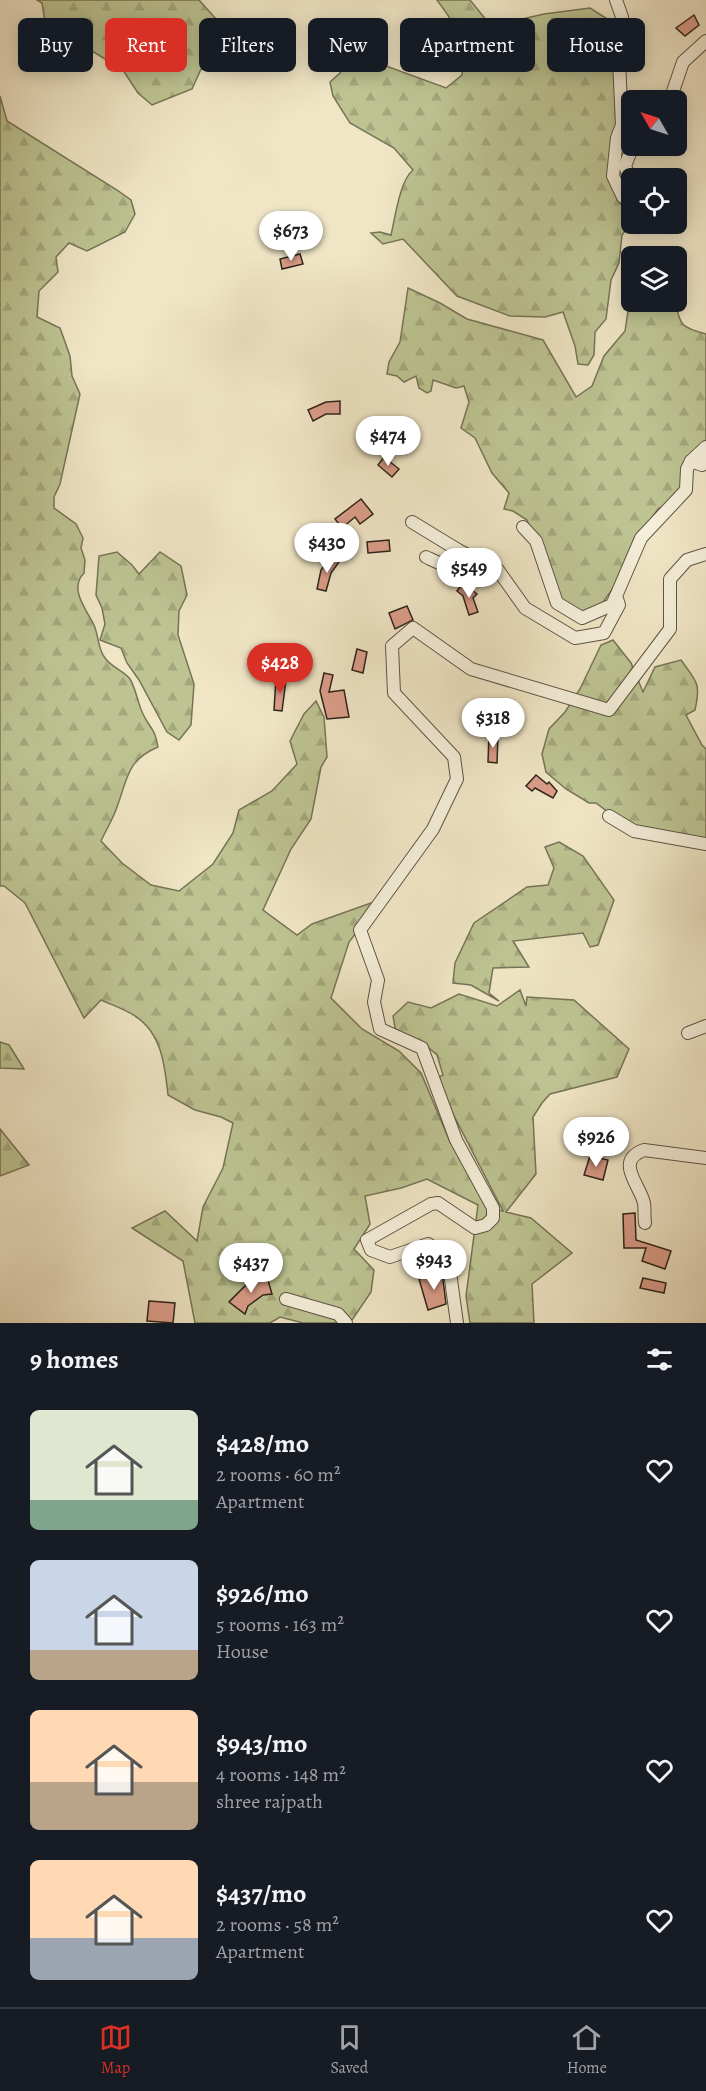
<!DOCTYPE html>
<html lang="en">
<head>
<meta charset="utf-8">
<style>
  :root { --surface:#171b24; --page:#20242c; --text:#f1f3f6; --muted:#9ea1a6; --line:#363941; --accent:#d93025 }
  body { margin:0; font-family:Alegreya,serif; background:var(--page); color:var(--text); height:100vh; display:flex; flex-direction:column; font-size:22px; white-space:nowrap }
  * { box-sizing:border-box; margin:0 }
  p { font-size:20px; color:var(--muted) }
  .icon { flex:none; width:33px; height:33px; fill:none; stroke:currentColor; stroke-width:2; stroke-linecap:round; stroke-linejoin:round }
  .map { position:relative; height:1323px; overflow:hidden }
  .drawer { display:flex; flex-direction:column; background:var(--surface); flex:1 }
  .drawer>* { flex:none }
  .top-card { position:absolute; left:18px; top:18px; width:670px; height:54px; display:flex; gap:12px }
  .needle { width:39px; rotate:309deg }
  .controls { position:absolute; left:621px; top:90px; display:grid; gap:12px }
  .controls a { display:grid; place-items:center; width:66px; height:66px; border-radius:9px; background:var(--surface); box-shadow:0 3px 15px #0003; font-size:30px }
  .price { position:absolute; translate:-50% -51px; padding:0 14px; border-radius:21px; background:#fff; color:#222; font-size:20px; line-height:39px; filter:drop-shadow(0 2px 3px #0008) }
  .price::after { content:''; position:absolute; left:50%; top:36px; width:18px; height:14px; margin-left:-9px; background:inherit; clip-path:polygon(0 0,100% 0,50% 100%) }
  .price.selected { background:var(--accent); color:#fff }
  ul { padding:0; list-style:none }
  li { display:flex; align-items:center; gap:18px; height:150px; padding:0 30px }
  li span { display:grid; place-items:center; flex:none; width:168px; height:120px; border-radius:9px; color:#555 }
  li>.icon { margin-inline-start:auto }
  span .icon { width:72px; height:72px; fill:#fffc; stroke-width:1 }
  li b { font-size:26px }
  h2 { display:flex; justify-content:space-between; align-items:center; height:72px; padding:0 30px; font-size:26px }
  .chip { padding:0 21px; border-radius:9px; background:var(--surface); box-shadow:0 3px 15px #0003; font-size:21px; line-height:54px }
  .chip.selected { background:var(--accent); color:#fff }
  .tabs { display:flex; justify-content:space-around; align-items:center; height:84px; border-top:2px solid var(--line); background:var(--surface); font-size:16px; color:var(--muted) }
  .tabs a { display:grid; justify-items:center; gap:3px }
  .tabs .selected { color:var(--accent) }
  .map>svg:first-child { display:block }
  .forest { fill:url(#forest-firs); stroke:#767457; stroke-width:1.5 }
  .building { fill:#db9d89; stroke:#2f241c; stroke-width:1.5 }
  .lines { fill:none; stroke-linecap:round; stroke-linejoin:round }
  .minor-casing { stroke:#5f5446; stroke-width:14 }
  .minor { stroke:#f5efda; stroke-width:12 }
</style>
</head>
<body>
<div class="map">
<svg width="706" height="1323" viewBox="0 0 706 1323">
  <defs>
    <pattern id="forest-firs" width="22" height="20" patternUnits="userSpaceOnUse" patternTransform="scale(1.5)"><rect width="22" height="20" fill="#bdc492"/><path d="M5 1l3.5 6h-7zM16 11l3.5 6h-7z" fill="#a3a87d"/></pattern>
  </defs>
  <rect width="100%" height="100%" fill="#f0e6c6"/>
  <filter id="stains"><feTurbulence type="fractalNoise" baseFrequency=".00333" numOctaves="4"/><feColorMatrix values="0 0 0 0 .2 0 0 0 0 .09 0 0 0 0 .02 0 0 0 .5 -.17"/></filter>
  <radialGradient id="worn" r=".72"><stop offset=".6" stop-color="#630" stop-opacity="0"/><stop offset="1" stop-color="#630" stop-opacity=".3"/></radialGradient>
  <g class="forest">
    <path d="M37,0H199L216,19L215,47L202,67L192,89L152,105L138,93L123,70L45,22L42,3Z"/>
    <path d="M437,0H470L491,26L544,14L590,8L606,18L621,31L622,105L617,163L620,203L631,213V223L622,235L619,263L611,280L606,319L595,332L594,355L588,365L578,364L575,346L563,312L545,317L510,316L457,296L403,239L383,244L371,233L380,232L391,235C395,218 400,180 413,170L394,148L350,123L333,96L330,82L340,73L350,57L359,56L446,88L462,75C466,37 458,29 437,0Z"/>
    <path d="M0,96L7,121L117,190L131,200L135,214L125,232L87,251L69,243L56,257L58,272L39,291L37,317L60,328L70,356L72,376L80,394L60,484L54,497V508L76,524L83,538L81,548L85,560L84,573C69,588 85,608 93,623C99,634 97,648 105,658C111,667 124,671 130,679C136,689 138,704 143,714C150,729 155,728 158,747C127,760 128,777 117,807C113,819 106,830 101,841L122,863L151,885L179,891L213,864L233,833L239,810L272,791L297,764L290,741L304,714L316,701L324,717L327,757L321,767L311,819L291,849L263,910L297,935L312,924L382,899L349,942L331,998L362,1029L399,1051L421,1073L450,1142L494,1209L503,1211L435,1079L443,1075L437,1055L422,1042L410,1043L395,1028L393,1016L408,1002L431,1008L459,994L497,1006L520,990L526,1006L527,997L574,1000L629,1049L617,1077L550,1094L542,1103L533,1117L536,1174L506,1212L531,1218L572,1253L532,1284L534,1323H470L466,1296L478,1205L427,1179L401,1188L365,1196L370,1224L354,1249L374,1270L371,1292L350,1323H303L280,1317L270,1323H195L183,1261L132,1228L165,1211L197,1241L203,1207L223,1168L233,1123L221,1117L195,1110L168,1095C165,1067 162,1033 135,1016C125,1009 112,1005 101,1000L84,1018L25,903L4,886H0Z"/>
    <path d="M408,288L440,303L467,319L543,340L576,397L592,386L604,356L625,331L631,291L632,302H676C679,326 683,328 706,334V444L680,490L672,500L658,509L636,540L616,584L599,608L585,615L560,606L527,520L513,511L504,509L509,493L492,473L475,438L461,428L469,402L464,386L456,388L433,380L431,391L427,393L419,388L416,376L404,382L397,376L387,374L389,362L400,342Z"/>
    <path d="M117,552L132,565L139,574L160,552L181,566L187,595L179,611L178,635L194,684L191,725L179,740L167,732L139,680L127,663L121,648L100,640L105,624L102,608L96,595L99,556Z"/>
    <path d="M613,640L631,663L643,692L655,667L681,660C697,682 701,683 695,710L686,715L702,745L706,749V849L680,845L624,824L596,803H589L566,789L546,772L542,754L549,729L565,712L580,689L601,645Z"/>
    <path d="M559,842L583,856L614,900L598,945L590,947L583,933L513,941L529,967L493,968L489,993L499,1001L471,985L453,983L455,963L474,923L527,887L548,885L554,868L545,847Z"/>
    <path d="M0,1042L9,1045L24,1069L0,1068Z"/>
    <path d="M0,1129L29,1165L0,1176Z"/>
  </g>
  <g class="building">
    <path d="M694,15L699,25L685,36L676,28Z"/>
    <path d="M300,254L303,264L282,269L280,259Z"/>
    <path d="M340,401V414H326L313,421L308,410L326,402Z"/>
    <path d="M384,457L399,469L392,477L378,465Z"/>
    <path d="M361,499L373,514L360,524L355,517L342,528L335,519Z"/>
    <path d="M389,540L390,551L368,553L367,542Z"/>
    <path d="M331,557L339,562L331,573L326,591L317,589L321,570Z"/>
    <path d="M463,583L477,594L473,598L478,612L469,615L463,596L457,591Z"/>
    <path d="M407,606L413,620L395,629L389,613Z"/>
    <path d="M357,649L367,652L363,673L352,670Z"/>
    <path d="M324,673L333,675L329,692L344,690L349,717L327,719L320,691Z"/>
    <path d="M276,679L286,680L282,711L274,710Z"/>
    <path d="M489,735H498L497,763L488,762Z"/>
    <path d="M536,775L547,784L549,782L557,791L553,798L535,788L532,791L526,786Z"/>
    <path d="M590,1156L608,1160L603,1180L584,1175Z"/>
    <path d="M635,1213L636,1240L671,1251L665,1269L642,1261L646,1248H624L623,1214Z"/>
    <path d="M442,1272L446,1304L428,1310L419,1279Z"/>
    <path d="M267,1277L272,1294L263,1295L248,1306L245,1314L229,1302L246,1285Z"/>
    <path d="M643,1278L666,1283L664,1293L640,1288Z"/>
    <path d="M149,1301L175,1303L173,1323L147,1321Z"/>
  </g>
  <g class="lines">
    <g class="minor-casing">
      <g id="minor">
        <path d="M616,0L622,17V39L619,60L622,125L617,138L613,176L623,197H627L632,191"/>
        <path d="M670,100L683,62L706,41"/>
        <path d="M632,185L625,166L630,153L636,146"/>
        <path d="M706,447L691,461L702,465L706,461"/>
        <path d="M412,522L458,550L498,570L525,608L575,638L604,633L619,605L616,596L641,538L686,490L687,469L691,461"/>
        <path d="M523,527L536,541L557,603L582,618L612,605L616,596"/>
        <path d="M426,557C437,562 450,570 461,564L456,557L458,550"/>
        <path d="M609,816L634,831L706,844"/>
        <path d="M688,1033L706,1026"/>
        <path d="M645,1223C644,1216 645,1209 644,1203C640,1185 614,1161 644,1150L706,1158"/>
        <path d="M286,1299L338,1314L346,1323"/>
        <path d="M457,1323L448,1258L428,1244L390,1257L371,1250L367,1240L431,1204L438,1203L475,1228L486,1225L493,1218V1208L456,1140L422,1048L380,1029L374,1002L378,980L360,930L433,829L457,779L454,757L394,693L392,646L413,628L471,669L609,710L670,629V579L687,560L706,554"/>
      </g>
    </g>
    <use href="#minor" class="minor"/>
  </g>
  <rect width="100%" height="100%" filter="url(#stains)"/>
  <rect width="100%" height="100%" fill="url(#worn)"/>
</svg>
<div class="controls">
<a><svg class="needle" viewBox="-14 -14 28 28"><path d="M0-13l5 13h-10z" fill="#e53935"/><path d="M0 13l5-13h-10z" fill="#9ea1a6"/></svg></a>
<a><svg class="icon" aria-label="locate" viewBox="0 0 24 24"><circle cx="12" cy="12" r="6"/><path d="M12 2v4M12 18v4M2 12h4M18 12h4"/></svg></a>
<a><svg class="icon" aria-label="layers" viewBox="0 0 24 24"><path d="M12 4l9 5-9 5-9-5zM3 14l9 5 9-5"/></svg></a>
</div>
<b class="price" style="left:291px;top:262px">$673</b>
<b class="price" style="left:388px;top:467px">$474</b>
<b class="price" style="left:327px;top:574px">$430</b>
<b class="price" style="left:469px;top:599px">$549</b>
<b class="price selected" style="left:280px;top:694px">$428</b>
<b class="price" style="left:493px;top:749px">$318</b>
<b class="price" style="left:596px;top:1168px">$926</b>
<b class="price" style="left:434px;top:1291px">$943</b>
<b class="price" style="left:251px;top:1294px">$437</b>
<div class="top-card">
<a class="chip">Buy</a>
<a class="chip selected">Rent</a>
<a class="chip">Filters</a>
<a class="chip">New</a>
<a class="chip">Apartment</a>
<a class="chip">House</a>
</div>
</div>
<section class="drawer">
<h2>9 homes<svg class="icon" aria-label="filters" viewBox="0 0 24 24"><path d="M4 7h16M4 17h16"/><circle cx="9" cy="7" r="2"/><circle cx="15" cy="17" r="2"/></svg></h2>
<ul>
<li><span style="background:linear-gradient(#dfe7d0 75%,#7fa58c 0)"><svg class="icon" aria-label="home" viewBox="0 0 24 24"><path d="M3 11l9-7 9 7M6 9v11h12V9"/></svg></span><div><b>$428/mo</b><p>2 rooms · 60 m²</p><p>Apartment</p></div><svg class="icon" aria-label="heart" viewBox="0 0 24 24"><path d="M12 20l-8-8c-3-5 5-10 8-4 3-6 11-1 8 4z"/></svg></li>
<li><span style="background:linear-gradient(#c9d6e8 75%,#b9a48a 0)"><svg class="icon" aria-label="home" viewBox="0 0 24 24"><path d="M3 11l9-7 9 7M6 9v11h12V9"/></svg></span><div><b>$926/mo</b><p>5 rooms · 163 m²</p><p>House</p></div><svg class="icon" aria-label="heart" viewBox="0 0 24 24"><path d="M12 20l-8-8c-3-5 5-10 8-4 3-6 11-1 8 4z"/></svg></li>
<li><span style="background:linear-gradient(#ffd9b3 60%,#b9a48a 0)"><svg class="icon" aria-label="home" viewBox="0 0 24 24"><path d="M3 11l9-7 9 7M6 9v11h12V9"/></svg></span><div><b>$943/mo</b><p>4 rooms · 148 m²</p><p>shree rajpath</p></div><svg class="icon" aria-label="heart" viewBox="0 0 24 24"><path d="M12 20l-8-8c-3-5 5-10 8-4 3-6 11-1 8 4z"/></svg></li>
<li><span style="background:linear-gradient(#ffd9b3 65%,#9aa5b1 0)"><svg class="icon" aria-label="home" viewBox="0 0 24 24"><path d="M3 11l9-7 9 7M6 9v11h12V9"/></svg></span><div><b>$437/mo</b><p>2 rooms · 58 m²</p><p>Apartment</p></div><svg class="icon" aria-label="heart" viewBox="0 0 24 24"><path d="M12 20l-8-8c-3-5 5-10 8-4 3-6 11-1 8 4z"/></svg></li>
</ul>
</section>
<nav class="tabs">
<a class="selected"><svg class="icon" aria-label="map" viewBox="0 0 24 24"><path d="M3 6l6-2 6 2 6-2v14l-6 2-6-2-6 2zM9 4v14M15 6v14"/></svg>Map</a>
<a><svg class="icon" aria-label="saved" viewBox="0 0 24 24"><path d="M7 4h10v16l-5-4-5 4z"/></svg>Saved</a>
<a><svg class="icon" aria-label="home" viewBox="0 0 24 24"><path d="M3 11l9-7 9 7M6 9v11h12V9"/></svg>Home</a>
</nav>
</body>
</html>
